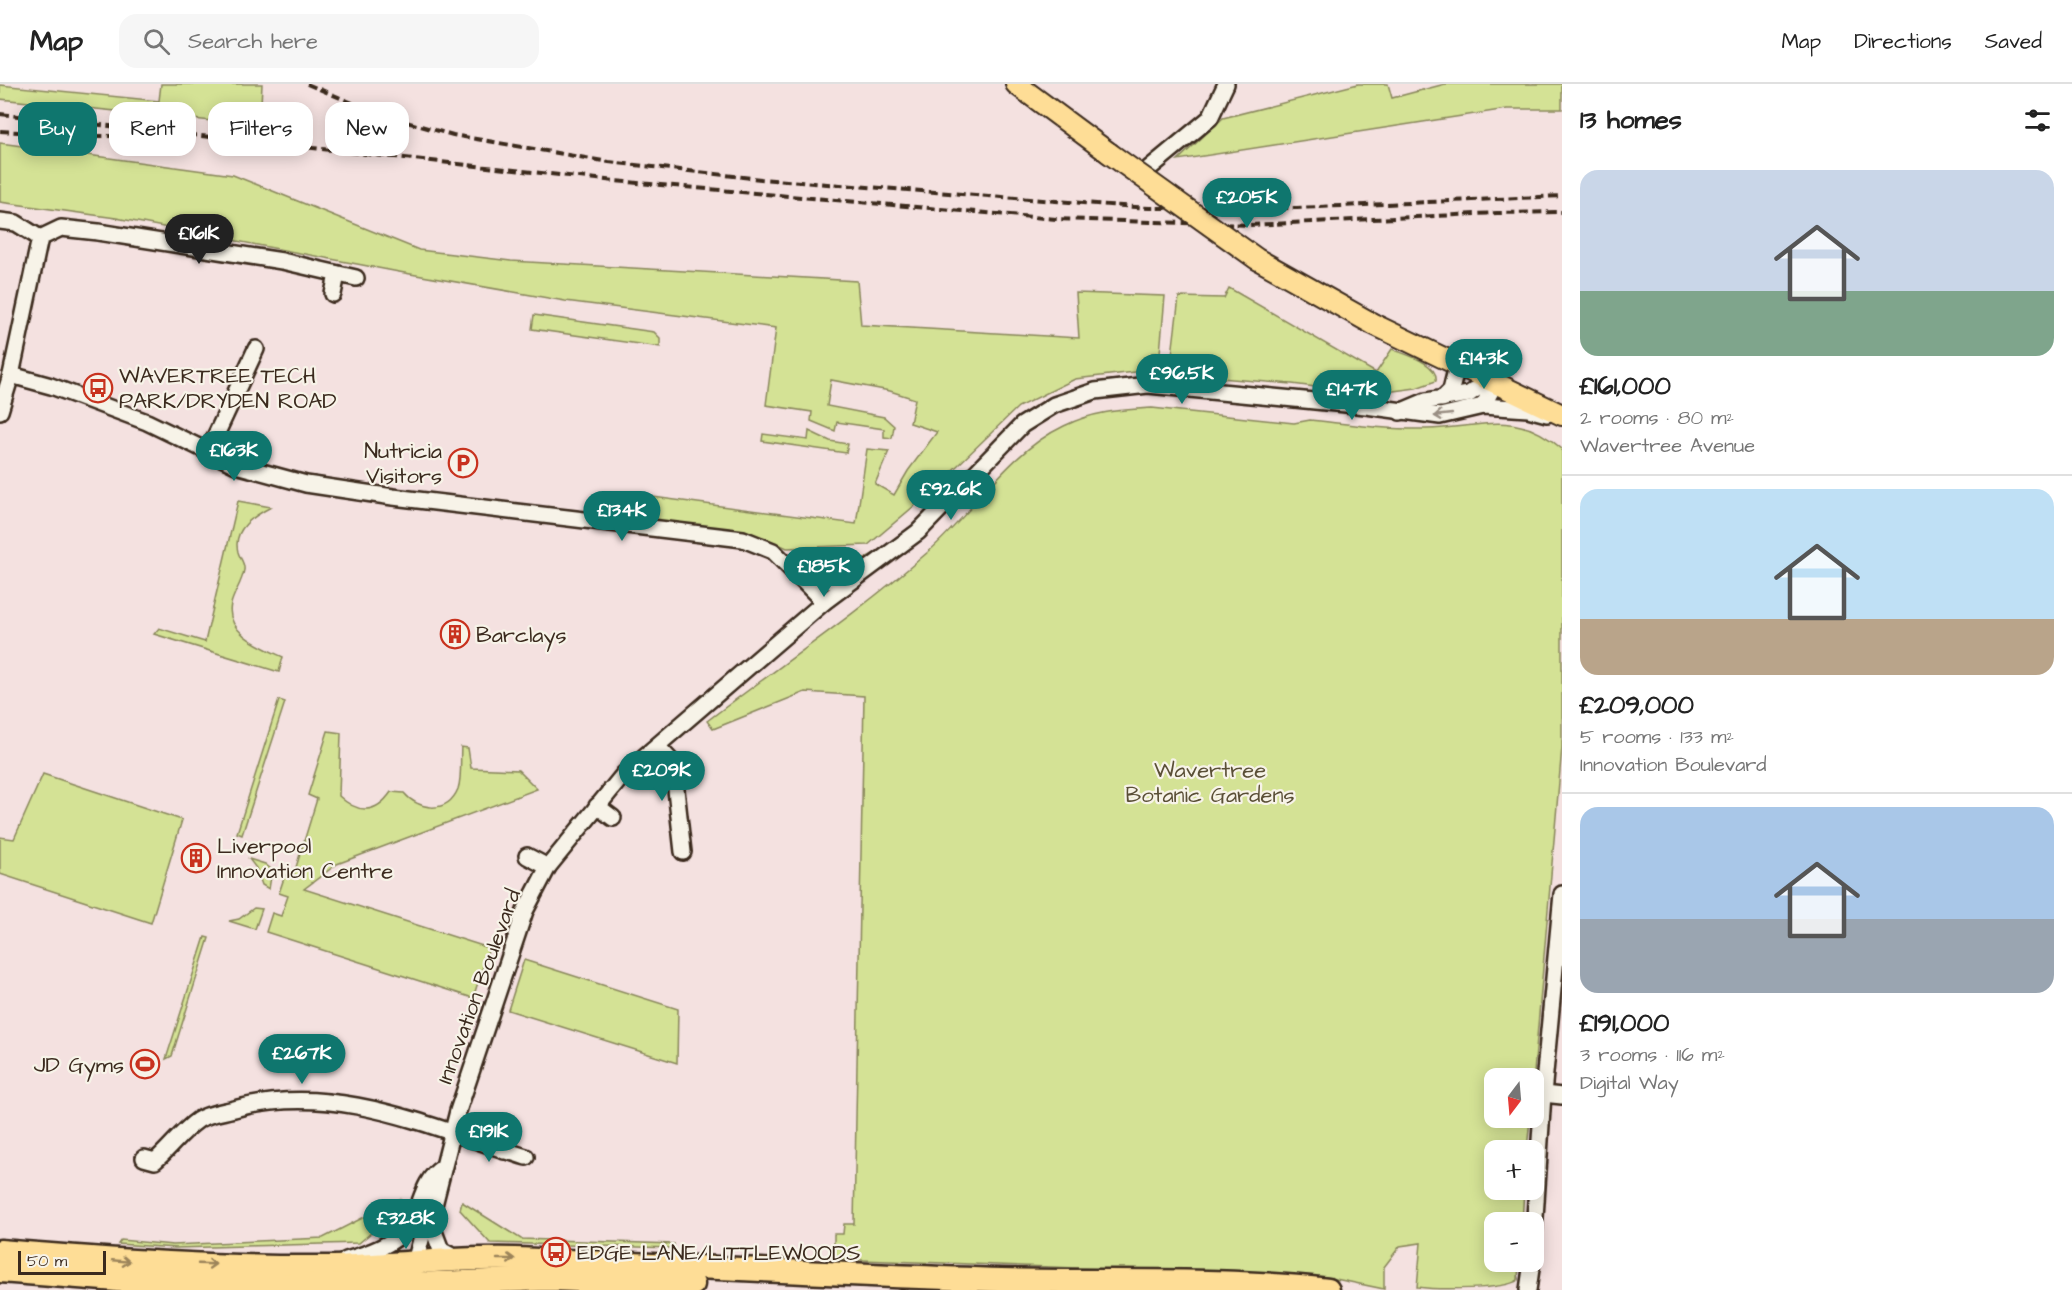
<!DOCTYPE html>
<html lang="en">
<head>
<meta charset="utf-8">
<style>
  :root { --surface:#fff; --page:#f6f6f6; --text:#222; --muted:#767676; --line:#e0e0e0; --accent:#0f766e }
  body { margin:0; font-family:"Architects Daughter",sans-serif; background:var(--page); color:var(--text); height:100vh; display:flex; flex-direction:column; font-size:22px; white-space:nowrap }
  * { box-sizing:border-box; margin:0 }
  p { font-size:20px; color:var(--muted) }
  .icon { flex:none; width:33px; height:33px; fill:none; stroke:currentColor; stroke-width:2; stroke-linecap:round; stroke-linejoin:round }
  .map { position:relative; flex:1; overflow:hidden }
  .drawer { display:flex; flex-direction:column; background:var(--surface); width:510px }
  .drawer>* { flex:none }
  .guide { position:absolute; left:18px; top:18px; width:570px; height:54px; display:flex; gap:12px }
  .needle { width:39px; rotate:196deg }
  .controls { position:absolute; left:1484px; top:984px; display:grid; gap:12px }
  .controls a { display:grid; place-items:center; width:60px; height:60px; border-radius:12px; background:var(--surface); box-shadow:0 3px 15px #0003; font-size:30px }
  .scale { position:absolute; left:18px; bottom:15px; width:88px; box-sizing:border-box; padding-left:6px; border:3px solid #3b2a1e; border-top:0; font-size:16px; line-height:21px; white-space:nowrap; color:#3b2a1e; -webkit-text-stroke:4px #f7f3e8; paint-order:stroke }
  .price { position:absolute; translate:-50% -51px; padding:0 14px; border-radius:21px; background:var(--accent); color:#fff; font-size:20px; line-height:39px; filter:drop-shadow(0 2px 3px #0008) }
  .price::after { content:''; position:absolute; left:50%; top:36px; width:18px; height:14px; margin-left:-9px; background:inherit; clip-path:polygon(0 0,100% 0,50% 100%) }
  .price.selected { background:#222; color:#fff }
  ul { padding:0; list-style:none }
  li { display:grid; align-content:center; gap:12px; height:318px; padding:0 18px }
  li+li { border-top:2px solid var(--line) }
  li span { display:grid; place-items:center; height:186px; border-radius:18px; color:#555 }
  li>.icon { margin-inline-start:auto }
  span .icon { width:108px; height:108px; fill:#fffc; stroke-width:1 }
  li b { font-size:26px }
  h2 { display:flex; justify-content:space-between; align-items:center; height:72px; padding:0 18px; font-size:26px }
  .chip { padding:0 21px; border-radius:18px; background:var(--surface); box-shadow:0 3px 15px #0003; font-size:21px; line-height:54px }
  .chip.selected { background:var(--accent); color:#fff }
  header { display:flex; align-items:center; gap:36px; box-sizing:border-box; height:84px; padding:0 30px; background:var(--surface); border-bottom:2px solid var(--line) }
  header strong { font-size:28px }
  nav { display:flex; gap:33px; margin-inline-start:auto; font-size:21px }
  .search { width:420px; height:54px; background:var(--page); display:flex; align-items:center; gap:15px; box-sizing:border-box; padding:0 21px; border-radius:18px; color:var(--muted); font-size:22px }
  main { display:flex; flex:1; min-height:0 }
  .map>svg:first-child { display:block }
  .green { fill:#d4e295; stroke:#88865a; stroke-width:1.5 }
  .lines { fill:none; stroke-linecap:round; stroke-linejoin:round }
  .minor-casing { stroke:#3b2a1e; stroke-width:20 }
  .major-casing { stroke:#3b2a1e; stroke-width:24 }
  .highway-casing { stroke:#3b2a1e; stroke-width:27 }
  .minor { stroke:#f7f3e8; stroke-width:15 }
  .major { stroke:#fedd96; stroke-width:20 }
  .highway { stroke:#fedd96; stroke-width:22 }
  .rail { stroke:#3b2a1e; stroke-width:4; stroke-dasharray:9 4.5; stroke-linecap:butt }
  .major-bridge-casing { stroke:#3b2a1e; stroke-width:24; stroke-linecap:butt }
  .major-bridge { stroke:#fedd96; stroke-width:20 }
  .oneway { stroke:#998e83 }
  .oneway2 { stroke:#9c845a }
  .labels { text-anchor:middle; stroke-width:4.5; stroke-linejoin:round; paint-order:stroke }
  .poi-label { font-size:22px; fill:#3b2a1e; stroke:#f7f3e8; text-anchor:start }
  .park-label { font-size:22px; fill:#5a4f36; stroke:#f7f3e8 }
  .street-label { font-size:22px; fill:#3b2a1e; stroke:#f7f3e8 }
</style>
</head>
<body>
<header>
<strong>Map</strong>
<div class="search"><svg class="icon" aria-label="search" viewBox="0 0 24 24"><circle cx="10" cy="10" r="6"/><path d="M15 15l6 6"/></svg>Search here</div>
<nav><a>Map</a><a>Directions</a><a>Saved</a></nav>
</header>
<main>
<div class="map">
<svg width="1562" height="1206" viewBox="0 0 1562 1206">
  <rect width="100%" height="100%" fill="#f4e1e0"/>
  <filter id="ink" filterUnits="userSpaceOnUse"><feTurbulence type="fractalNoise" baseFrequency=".0167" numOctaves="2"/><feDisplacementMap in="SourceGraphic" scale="12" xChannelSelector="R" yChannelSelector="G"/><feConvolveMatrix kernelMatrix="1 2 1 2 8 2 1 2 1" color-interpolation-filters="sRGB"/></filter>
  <g filter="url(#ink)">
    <g class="green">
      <path d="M161,0H262L260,42L0,15V1L159,17Z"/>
      <path d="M1358,0H1388L1392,14L1445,0H1562V25H1507L1178,76L1223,34Z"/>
      <path d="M0,59L233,91L419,166L511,177L857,197L861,241L1079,254L1076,209L1165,212L1160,269H1152L1147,281L1135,288L1075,295L1018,323L926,412L868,461L787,464L763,453L654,439L646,427L648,416L653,413L856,440L867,365L889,367L875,400L894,411L908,387L937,348L910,339L915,315L890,307L831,296L827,322L884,333L894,342L892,354L884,353V345L837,338L835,347L811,337L812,328L766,321L776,244L565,217L399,188L116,134L0,118Z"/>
      <path d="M1229,204L1376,289L1392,265C1406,271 1439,279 1436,297L1416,304L1371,310L1292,300L1197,292L1180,283V272L1172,271L1179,213L1224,214Z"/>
      <path d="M534,231L654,248L660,254V263L532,245Z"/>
      <path d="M1152,324L1294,339L1310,336C1348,340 1387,346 1426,345C1480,345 1515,323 1562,365V663L1533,1000V994H1494V1034H1530L1527,1066H1494V1106H1524L1522,1138H1494V1178H1519L1518,1196C1505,1206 1438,1206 1417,1203L1421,1159L1400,1162L1384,1183V1205L1326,1193L834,1175V1150H843L844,1140H854L864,612L805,608L713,645L707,637C781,581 858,529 928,468C974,428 1007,369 1064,342C1094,327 1120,326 1152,324Z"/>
      <path d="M809,347L830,357L848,360L846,369L762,357L763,350L808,356Z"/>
      <path d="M238,417L271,423C254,432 232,445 238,468C240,475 245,479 244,486C242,499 234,508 231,520C224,549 264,564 283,573L279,588L154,550L159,544L205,558Z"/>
      <path d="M885,463V467L854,488L830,490L846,480L850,483Z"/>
      <path d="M840,470L843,474L823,488L822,493L795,471Z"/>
      <path d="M279,616L285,618L242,751L237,749Z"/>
      <path d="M328,647L341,649L339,712C358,730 376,730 391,708L404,709C418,726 447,731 458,705C462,694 460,675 461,663L468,664L471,684L518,686L537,705L337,780L304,805L489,864L473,914L266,848L272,829L281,832L288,812L279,809L285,791L293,793L317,715L308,711Z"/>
      <path d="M43,690L182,736L151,839L0,790V753L14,755Z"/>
      <path d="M249,775L265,780L272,786L269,805L262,801L256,784Z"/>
      <path d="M254,824L262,825L255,845L229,837L239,835Z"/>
      <path d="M205,853L209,854L172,972L166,975Z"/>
      <path d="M524,876L678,925L677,979L508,926Z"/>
      <path d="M400,1115L396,1128L359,1159L176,1164L118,1160L121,1156L173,1161L323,1154Z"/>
      <path d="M462,1118L521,1155L674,1160V1164L490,1159L460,1126Z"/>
    </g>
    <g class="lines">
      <g class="minor-casing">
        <g id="minor">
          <path d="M1140,92L1210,34L1226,0"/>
          <path d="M0,137L16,139L40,154"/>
          <path d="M40,154L61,144L98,148L282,177L356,194"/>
          <path d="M333,210L337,190"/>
          <path d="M11,291L51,302L147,338L236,381L306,400L393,413L743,455L773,467L824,518"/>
          <path d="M1442,315L1451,306L1457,282"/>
          <path d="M0,327L11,291L40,154"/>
          <path d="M1400,328L1426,317L1469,310L1489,296L1490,309L1483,322"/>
          <path d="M208,368L256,265"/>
          <path d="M796,490L825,497L855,495"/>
          <path d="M657,662L673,679L683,768"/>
          <path d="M597,722L613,734"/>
          <path d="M527,772L548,783"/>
          <path d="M1543,1010L1562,1012"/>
          <path d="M504,1067L510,1047"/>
          <path d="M144,1074L155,1077C170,1064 182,1047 198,1036C209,1029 225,1028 238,1024C338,998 432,1044 526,1073"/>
          <path d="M1533,1164L1543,1010L1562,810"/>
          <path d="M456,1174L441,1166L430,1137L458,1027L525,827L548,783L624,690L824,518L918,448L1022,341L1054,321L1095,307L1148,301L1366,322L1440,332L1483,322L1528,325L1547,330"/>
          <path d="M346,1176C367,1170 394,1161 408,1143C422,1124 421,1097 442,1084"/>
          <path d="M413,1186L422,1152L430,1137"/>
          <path d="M1528,1206L1532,1178"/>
        </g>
      </g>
      <g class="major-casing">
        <g id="major">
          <path d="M1016,0L1109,69"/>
          <path d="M1373,240L1562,331"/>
        </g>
      </g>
      <g class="highway-casing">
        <g id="highway">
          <path d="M0,1167C109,1176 218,1184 327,1183C389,1182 452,1173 514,1175C676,1181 839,1191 1001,1196C1110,1199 1220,1193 1328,1206"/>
          <path d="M0,1187L156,1199L385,1201L547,1195L693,1200"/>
        </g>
      </g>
      <use href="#minor" class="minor"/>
      <use href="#major" class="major"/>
      <use href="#highway" class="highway"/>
      <g class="rail">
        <path d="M307,0L381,31L453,51L609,78L761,95L1149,124H1297L1562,112"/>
        <path d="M0,30L615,97L1056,135L1250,141L1497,129L1562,128"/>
        <path d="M0,47L84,52H153"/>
      </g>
      <g class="major-bridge-casing">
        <path id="major-bridge" d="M1109,69L1257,175L1373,240"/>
      </g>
      <use href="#major-bridge" class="major-bridge"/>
    </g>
    <defs><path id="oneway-shaft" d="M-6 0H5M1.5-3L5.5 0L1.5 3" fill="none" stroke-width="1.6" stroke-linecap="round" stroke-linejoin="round" transform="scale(1.5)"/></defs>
    <use class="oneway" href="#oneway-shaft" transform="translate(1443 331) rotate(174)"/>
    <g class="oneway2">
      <use href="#oneway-shaft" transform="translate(506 1175)"/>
      <use href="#oneway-shaft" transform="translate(121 1177) rotate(5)"/>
      <use href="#oneway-shaft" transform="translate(207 1180) rotate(2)"/>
    </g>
  </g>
  <defs>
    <g id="bus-ring" transform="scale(1.5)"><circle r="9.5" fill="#f7f3e8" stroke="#c8321e" stroke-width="1.5"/><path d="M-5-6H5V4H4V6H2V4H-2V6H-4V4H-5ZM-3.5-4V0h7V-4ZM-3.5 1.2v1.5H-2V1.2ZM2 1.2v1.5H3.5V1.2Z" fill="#c8321e"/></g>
    <g id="parking-ring" transform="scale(1.5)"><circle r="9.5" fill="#f7f3e8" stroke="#c8321e" stroke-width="1.5"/><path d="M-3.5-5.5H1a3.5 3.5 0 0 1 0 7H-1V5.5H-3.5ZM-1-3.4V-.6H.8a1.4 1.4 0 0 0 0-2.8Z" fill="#c8321e"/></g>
    <g id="building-ring" transform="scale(1.5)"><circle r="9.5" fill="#f7f3e8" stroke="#c8321e" stroke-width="1.5"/><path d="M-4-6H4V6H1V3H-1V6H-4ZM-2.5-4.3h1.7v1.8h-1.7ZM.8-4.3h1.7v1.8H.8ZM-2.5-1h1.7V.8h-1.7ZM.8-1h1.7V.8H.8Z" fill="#c8321e"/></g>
    <g id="stadium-ring" transform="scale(1.5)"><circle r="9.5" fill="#f7f3e8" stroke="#c8321e" stroke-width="1.5"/><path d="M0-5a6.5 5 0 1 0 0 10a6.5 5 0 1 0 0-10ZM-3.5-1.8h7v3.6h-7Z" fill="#c8321e"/></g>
  </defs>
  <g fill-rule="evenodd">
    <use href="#bus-ring" x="98" y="304"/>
    <use href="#parking-ring" x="463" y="379"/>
    <use href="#building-ring" x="455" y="550"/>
    <use href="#building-ring" x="196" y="774"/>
    <use href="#stadium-ring" x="145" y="980"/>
    <use href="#bus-ring" x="556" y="1168"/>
  </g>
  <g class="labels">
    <g class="poi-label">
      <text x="119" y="299">WAVERTREE TECH<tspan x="119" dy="25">PARK/DRYDEN ROAD</tspan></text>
      <text x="442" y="374" text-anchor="end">Nutricia<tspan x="442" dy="25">Visitors</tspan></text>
      <text x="476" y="558">Barclays</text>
      <text x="217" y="769">Liverpool<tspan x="217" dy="25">Innovation Centre</tspan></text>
      <text x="124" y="988" text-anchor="end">JD Gyms</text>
      <text x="577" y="1176">EDGE LANE/LITTLEWOODS</text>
    </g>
    <g class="park-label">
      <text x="1210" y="693">Wavertree<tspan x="1210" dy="25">Botanic Gardens</tspan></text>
    </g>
    <g class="street-label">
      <text transform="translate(478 902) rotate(-70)" y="8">Innovation Boulevard</text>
    </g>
  </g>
</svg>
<div class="controls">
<a><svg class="needle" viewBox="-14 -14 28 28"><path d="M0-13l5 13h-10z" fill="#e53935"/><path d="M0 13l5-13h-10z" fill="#767676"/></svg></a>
<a>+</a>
<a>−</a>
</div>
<div class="scale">50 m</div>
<b class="price" style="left:1247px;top:145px">£205K</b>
<b class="price selected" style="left:199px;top:181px">£161K</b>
<b class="price" style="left:1484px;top:306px">£143K</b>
<b class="price" style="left:1182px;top:321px">£96.5K</b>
<b class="price" style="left:1352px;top:337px">£147K</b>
<b class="price" style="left:234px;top:398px">£163K</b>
<b class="price" style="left:951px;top:437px">£92.6K</b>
<b class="price" style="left:622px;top:458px">£134K</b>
<b class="price" style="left:824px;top:514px">£185K</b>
<b class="price" style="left:662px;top:718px">£209K</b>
<b class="price" style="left:302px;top:1001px">£267K</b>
<b class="price" style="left:489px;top:1079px">£191K</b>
<b class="price" style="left:406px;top:1166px">£328K</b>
<div class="guide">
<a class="chip selected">Buy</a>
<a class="chip">Rent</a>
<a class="chip">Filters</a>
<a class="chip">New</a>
</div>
</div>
<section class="drawer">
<h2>13 homes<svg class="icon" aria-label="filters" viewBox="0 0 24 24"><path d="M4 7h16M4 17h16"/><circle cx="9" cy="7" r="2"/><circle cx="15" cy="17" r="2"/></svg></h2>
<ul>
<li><span style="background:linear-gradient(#c9d6e8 65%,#7fa58c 0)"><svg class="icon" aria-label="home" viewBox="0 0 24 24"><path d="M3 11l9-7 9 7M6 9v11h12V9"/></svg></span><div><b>£161,000</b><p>2 rooms · 80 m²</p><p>Wavertree Avenue</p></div></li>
<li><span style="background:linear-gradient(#bfe0f5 70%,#b9a48a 0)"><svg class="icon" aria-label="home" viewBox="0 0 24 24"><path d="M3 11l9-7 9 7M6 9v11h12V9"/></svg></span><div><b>£209,000</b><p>5 rooms · 133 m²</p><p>Innovation Boulevard</p></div></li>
<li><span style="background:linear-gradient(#a9c7e8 60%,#9aa5b1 0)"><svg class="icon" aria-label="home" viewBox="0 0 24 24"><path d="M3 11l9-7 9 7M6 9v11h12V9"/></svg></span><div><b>£191,000</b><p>3 rooms · 116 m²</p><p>Digital Way</p></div></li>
</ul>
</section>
</main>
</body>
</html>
